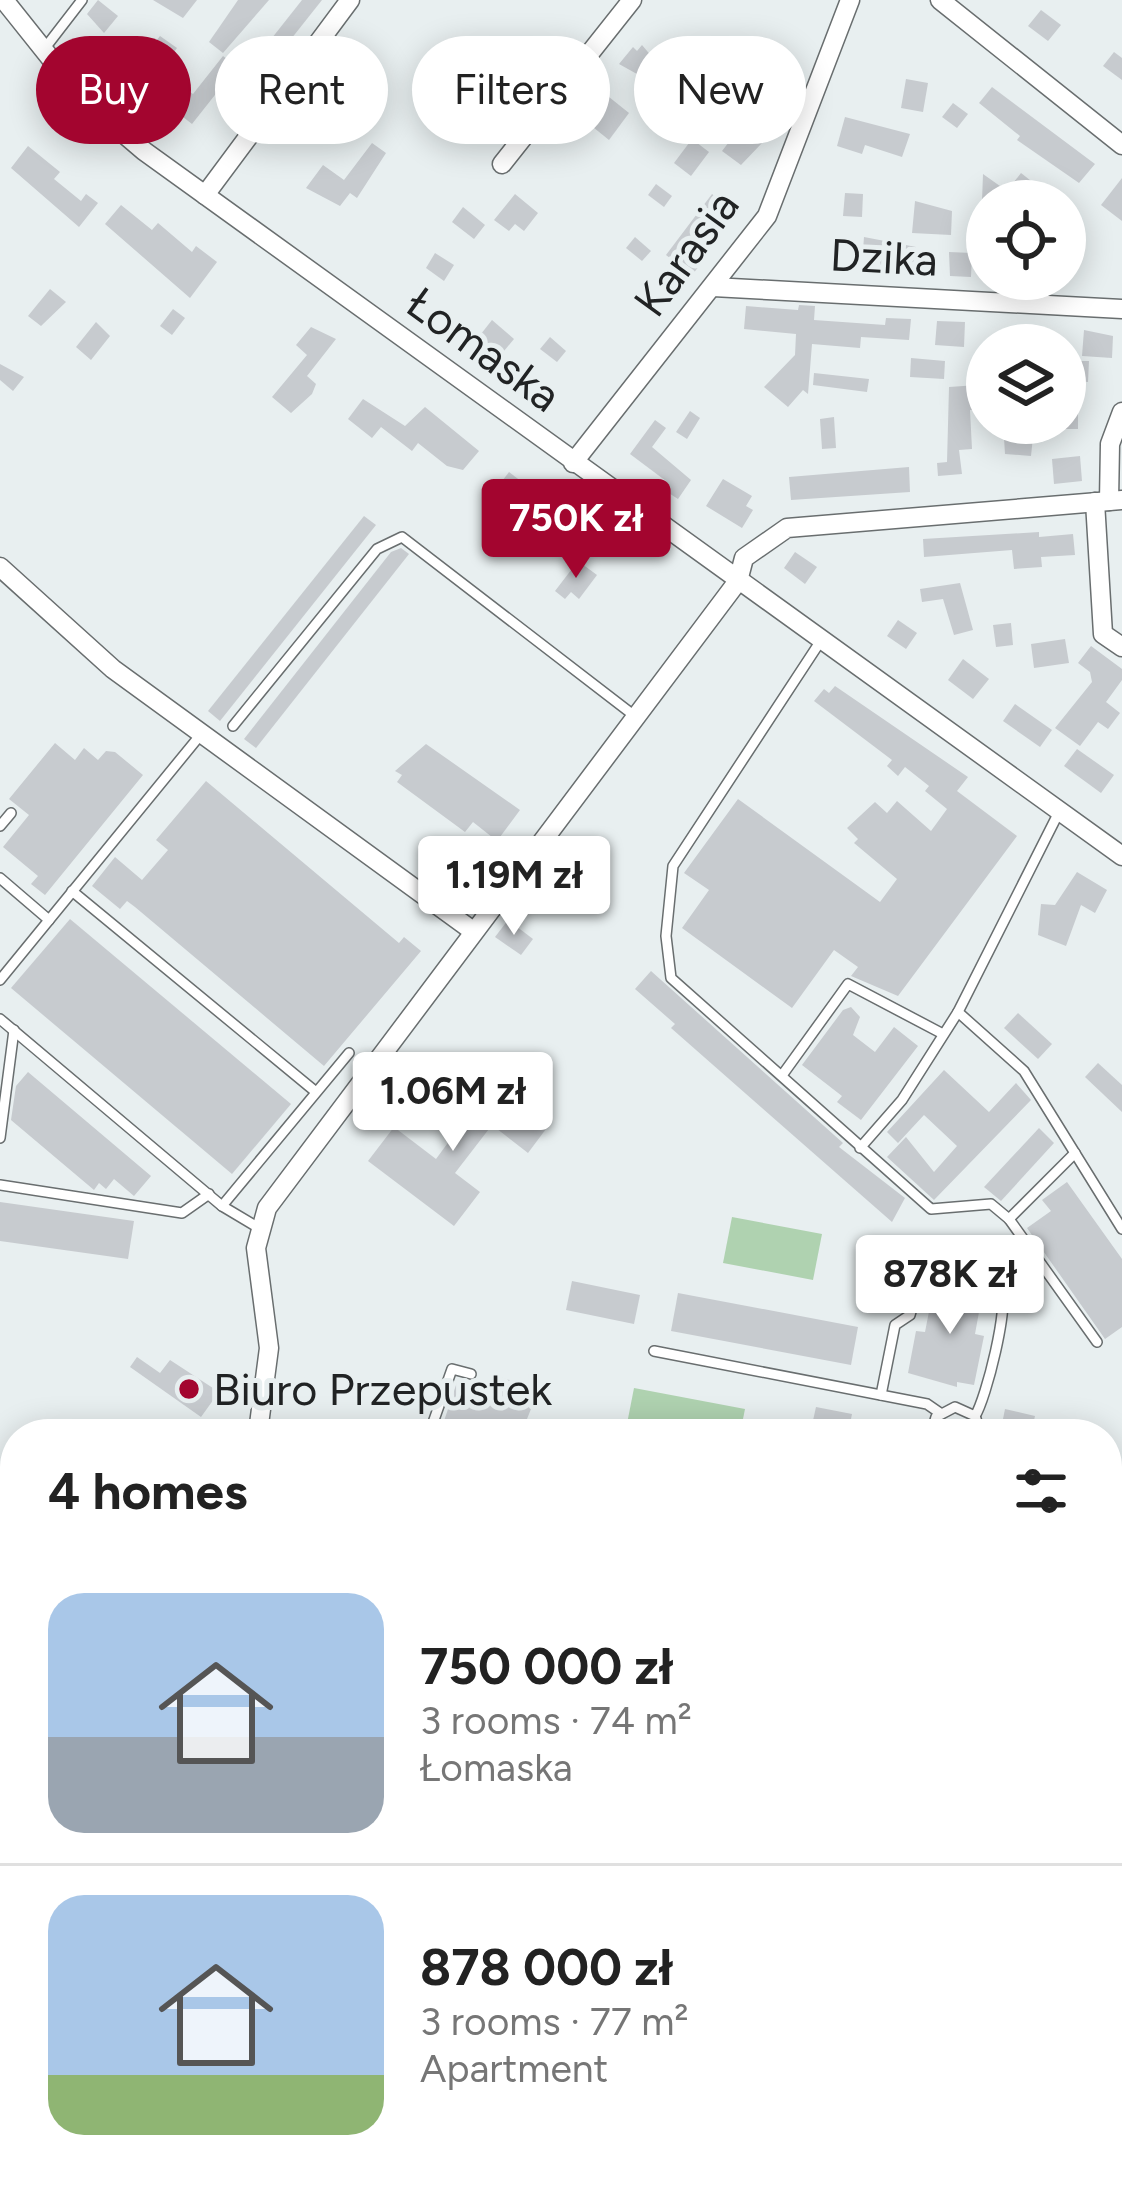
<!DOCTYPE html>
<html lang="en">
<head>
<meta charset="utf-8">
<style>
  :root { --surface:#fff; --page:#f2f2f2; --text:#222; --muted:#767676; --line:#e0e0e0; --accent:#a3052f }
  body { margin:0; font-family:Figtree,sans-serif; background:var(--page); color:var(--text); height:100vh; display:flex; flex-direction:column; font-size:45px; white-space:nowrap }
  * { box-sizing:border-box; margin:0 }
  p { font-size:39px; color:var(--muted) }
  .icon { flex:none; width:66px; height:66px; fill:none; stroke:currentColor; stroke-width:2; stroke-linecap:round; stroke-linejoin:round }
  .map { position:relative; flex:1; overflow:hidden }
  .side { position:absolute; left:0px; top:1419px; width:1122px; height:771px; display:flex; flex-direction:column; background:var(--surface); border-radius:48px 48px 0 0; box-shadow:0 6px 30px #0003 }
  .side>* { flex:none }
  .top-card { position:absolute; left:36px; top:36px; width:1050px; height:108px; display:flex; gap:24px }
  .fabs { position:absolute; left:966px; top:180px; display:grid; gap:24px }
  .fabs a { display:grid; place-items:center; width:120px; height:120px; border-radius:50%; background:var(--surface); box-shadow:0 6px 30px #0003; font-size:60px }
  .price { position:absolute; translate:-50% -102px; padding:0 27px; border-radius:12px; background:#fff; color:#222; font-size:39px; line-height:78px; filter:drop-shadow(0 3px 6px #0008) }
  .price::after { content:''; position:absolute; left:50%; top:72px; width:36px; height:27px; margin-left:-18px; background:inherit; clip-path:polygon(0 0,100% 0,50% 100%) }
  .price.current { background:var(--accent); color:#fff }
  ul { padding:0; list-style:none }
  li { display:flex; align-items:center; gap:36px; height:300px; padding:0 48px }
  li+li { border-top:3px solid var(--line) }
  li span { display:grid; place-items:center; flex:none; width:336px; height:240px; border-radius:36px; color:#555 }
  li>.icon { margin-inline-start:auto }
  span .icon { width:144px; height:144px; fill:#fffc; stroke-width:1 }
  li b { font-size:51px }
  h2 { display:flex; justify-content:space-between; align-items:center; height:144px; padding:0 48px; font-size:51px }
  .pill { padding:0 42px; border-radius:54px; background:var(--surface); box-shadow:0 6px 30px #0003; font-size:42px; line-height:108px }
  .pill.current { background:var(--accent); color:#fff }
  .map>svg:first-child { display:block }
  .green { fill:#afd2b0 }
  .building { fill:#c7cbcf }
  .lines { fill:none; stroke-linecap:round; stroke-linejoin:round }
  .lane-casing { stroke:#696e6f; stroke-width:12 }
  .street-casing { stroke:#696e6f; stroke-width:21 }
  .path { stroke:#8d9293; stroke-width:3; stroke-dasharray:9 6; stroke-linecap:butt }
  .lane { stroke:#fff; stroke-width:9 }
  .street { stroke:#fff; stroke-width:18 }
  .rail-casing { stroke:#8d9192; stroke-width:9 }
  .rail { stroke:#e8eff0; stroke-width:4.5; stroke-dasharray:14; stroke-linecap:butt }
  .poi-dot { fill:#a3052f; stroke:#e8eff0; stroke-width:4.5 }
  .labels { text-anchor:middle; stroke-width:10; stroke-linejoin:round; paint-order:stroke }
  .street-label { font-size:45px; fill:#212324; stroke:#e8eff0 }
  .poi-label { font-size:45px; fill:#212324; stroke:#e8eff0; text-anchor:start }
</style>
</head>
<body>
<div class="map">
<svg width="1122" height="2189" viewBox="0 0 1122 2189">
  <rect width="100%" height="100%" fill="#e8eff0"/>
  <g class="green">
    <path d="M732,1217L822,1234L813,1280L723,1263Z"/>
    <path d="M634,1388L745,1409L740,1434H625Z"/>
  </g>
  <g class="building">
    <path d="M98,0L118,16L104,33L87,14Z"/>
    <path d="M153,0H197L183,18Z"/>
    <path d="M238,0H269L223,53L209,42Z"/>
    <path d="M302,0H322L257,82L245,72Z"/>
    <path d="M1041,10L1061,25L1048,41L1028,26Z"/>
    <path d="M160,36L177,48L158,73L141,60Z"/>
    <path d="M642,45L663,70L653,83L619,64L633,47L637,51Z"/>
    <path d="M1114,52L1122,58V80L1103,66Z"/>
    <path d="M223,56L237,67L192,124L160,99L173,80L193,94Z"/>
    <path d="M752,66L765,76L754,92L740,82Z"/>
    <path d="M906,79L928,83L923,112L901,108Z"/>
    <path d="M760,86L780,102L754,133L762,143L741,165L722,151L753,111L745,104Z"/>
    <path d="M992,87L1095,164L1079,183L1017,140L1020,136L979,103Z"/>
    <path d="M609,97L629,113L609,140L588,123Z"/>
    <path d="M953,103L968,114L957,128L942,117Z"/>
    <path d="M845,117L910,134L902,157L865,145L862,154L837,146Z"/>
    <path d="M692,139L709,152L691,176L674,163Z"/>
    <path d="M372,143L386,153L357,198L350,193L340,206L306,188L323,165L344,180Z"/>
    <path d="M28,146L60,172L54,179L81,201L86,194L98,203L79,227L11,168Z"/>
    <path d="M1021,173L1040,188L1030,201H982L983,174L1007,191Z"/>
    <path d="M1122,178V221L1101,205Z"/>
    <path d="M656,184L672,196L664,207L648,195Z"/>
    <path d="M845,193L863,194L862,217L843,216Z"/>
    <path d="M515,194L538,213L524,231L515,224L509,231L494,220Z"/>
    <path d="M712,194L732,210L701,249L708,255L692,275L666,255Z"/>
    <path d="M915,201L952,211L951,235L912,233Z"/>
    <path d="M121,205L152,230L158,223L192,252L196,246L217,262L190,298L105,224Z"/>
    <path d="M463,207L485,225L474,239L452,222Z"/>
    <path d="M635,237L651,251L642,261L626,248Z"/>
    <path d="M864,237L916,247L913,276L882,272L879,255L863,250Z"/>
    <path d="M949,252L972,253L971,277L950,276Z"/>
    <path d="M435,253L454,265L444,281L426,268Z"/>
    <path d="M50,289L66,302L41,326L28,316Z"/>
    <path d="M799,305L815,306L814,320L885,325L886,318L911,319L909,340L861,337L860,348L812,344L808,394L803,390L788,407L764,387L795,355L796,334L744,329L746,306L798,310Z"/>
    <path d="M173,309L185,318L172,335L160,326Z"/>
    <path d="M492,320L514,339L499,357L477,339Z"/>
    <path d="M937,321L965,322L964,347L935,345Z"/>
    <path d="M96,322L110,336L91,360L76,347Z"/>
    <circle cx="1024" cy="336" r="11"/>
    <path d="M311,327L336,339L307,376L316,384L312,394L291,413L272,397L307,355L296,345Z"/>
    <path d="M1084,330L1113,336L1112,358L1082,356Z"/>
    <path d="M550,337L566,351L557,362L540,349Z"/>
    <path d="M911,358L945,361L944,379L910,377Z"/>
    <path d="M1069,361H1089L1088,382L1078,381V429H1065Z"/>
    <path d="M0,364L24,377L13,391L0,380Z"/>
    <path d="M814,373L869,379L867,392L813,385Z"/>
    <path d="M978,385L980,410H970L972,449L959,450L962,474L938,476L937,463L947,462L949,387Z"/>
    <path d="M363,399L405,426L425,407L479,451L463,470L447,466L418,443L412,451L381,427L372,438L348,419Z"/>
    <path d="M690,411L700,418L687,439L676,432Z"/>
    <path d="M834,417L836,448L822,449L820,419Z"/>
    <path d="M655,420L666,428L652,447L691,480L678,499L661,488L666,481L630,454Z"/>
    <path d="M1003,423L1034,427L1031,456L1005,454Z"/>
    <path d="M1080,456L1082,481L1054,484L1052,459Z"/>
    <path d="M909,467L910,492L791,500L789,477Z"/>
    <path d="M509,472L539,495L524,516L493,493Z"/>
    <path d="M723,479L752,496L746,506L753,510L742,528L706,506Z"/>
    <path d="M584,510L616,534L605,548L597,542L589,552L566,534Z"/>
    <path d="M364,516L376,525L220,721L208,711Z"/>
    <path d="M538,522L553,533L536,554L522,543Z"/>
    <path d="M1039,532V537L1073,534L1075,555L1041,557L1042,567L1014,569L1012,550L924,557L923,539Z"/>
    <path d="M401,548L409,554L256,748L244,739L391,552Z"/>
    <path d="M795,552L817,567L805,584L784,568Z"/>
    <path d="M578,561L597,575L579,599L571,592L565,599L555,591Z"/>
    <path d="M960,583L973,630L954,635L943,599L922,602L920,589Z"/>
    <path d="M898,620L917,633L906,649L887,636Z"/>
    <path d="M1011,623L1013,645L996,647L993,625Z"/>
    <path d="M1065,639L1069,663L1034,668L1031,644Z"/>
    <path d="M1091,646L1122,669V680L1106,702L1120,713L1108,729L1098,722L1080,746L1055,728L1092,682L1090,672L1078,663Z"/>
    <path d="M963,659L989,679L973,699L948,680Z"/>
    <path d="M835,686L968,777L957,791L1017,836L898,996L851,976L858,967L834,950L792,1008L682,928L709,890L684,873L738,799L880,902L897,879L854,843L858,839L847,828L875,802L887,813L897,801L931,831L947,809L925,791L929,786L905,767L898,776L887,766L892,760L814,701L824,689L829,693Z"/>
    <path d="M1015,704L1052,730L1040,747L1003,721Z"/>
    <path d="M55,743L75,760L84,748L98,760L106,751L115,752L143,775L45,895L31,884L38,876L3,847L29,815L9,799Z"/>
    <path d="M426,744L520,810L497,841L473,822L465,832L397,782L402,775L395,771Z"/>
    <path d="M1077,749L1114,775L1101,793L1064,766Z"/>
    <path d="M206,781L399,943L404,937L421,951L324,1066L135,907L127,901L120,909L92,886L115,857L142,880L168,850L156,840Z"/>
    <path d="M1077,872L1107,890L1095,913L1081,905L1066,946L1038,935L1041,904L1055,905Z"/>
    <path d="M70,919L291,1104L232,1174L11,988Z"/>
    <path d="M508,920L533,939L521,955L495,937Z"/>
    <path d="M651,971L843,1143L839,1147L905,1198L892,1222L671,1028L675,1024L635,989Z"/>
    <path d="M851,1007L860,1017L853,1035L875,1052L894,1027L918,1046L861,1120L837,1102L842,1096L802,1065L843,1010Z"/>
    <path d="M1018,1013L1052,1044L1038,1059L1004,1028Z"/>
    <path d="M1098,1063L1122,1085V1112L1085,1077Z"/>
    <path d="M944,1070L989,1112L1016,1083L1031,1100L934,1200L887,1157L906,1137L934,1172L957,1146L924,1115L898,1143L887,1132Z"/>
    <path d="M28,1072L151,1176L134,1196L114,1179L106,1189L99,1183L94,1190L11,1120L16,1086Z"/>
    <path d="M485,1083L546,1129L528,1153L492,1125L455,1173L480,1192L454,1226L368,1161L394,1127L436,1159L472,1110L467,1106Z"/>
    <path d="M1039,1128L1054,1143L1001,1201L984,1187Z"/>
    <path d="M1067,1182L1122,1259V1327L1105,1339L1027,1228L1051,1211L1042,1200Z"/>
    <path d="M0,1202L134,1221L128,1259L0,1241Z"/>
    <path d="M572,1281L640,1295L634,1324L566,1310Z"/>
    <path d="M935,1281L983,1290L975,1334L984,1336L974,1385L957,1382V1387L908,1373L916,1331L925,1332Z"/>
    <path d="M678,1293L858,1327L851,1365L671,1331Z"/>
    <path d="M137,1357L160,1373L170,1360L219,1392L201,1417L130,1367Z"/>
    <path d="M493,1375L539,1389L521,1434L441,1430L457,1382L488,1391Z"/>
    <path d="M816,1407L852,1414L848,1434H810Z"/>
    <path d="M1005,1409L1035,1416L1031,1434H1000Z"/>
    <path d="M1107,1602L1122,1604V1635L1107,1633Z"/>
    <path d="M15,1613V1671L0,1661V1635Z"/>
    <path d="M1122,1884V1904L1107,1912V1892Z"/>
    <path d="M1122,1965V2000L1107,2008V1973Z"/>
    <path d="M0,2024L15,2034V2089L0,2079Z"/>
    <path d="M150,2175H203L194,2189H141Z"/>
    <path d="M748,2175H798L771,2189H721Z"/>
  </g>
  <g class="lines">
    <g class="lane-casing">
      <g id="lane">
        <path d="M45,48L82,0"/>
        <path d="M820,642L673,866L666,936L671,978L931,1209L991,1204L1009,1219L1097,1342"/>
        <path d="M233,726L377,549L402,537L636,717"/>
        <path d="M1059,812L958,1012L1024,1071L1122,1229"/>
        <path d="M0,826L11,813"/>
        <path d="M0,878L49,920"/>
        <path d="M72,891L316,1092"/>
        <path d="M0,980L202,733"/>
        <path d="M0,1019L222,1206L259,1228"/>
        <path d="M783,1074L848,984L943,1034"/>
        <path d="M0,1138L14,1030"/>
        <path d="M860,1148L902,1100L958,1012"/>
        <path d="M0,1185L182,1213L209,1194"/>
        <path d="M222,1206L349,1053"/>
        <path d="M1009,1219L1075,1153"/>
        <path d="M654,1351L927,1404L940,1413"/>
        <path d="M881,1395L895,1325L910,1315L922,1273C938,1263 951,1268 968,1272C980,1274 994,1275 1001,1287C1010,1304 986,1399 975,1416"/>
        <path d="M429,1434L452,1369L471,1374"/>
        <path d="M931,1434L936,1417L955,1407L975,1416L981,1434"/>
        <path d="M0,1727L15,1738"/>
        <path d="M0,1793L15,1771"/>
        <path d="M1107,1805L1122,1797"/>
        <path d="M1107,2052L1122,2044"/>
        <path d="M1110,2066L1122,2087"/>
        <path d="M424,2189L451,2175"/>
        <path d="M822,2189L850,2175"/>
      </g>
    </g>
    <g class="street-casing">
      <g id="street">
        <path d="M4,0L83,99L144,151L1122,856"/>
        <path d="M940,0L1122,145"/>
        <path d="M502,164L632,0"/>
        <path d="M205,195L350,0"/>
        <path d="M713,287L1122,309"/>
        <path d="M573,463L767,216L850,0"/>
        <path d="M1109,501L1110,444L1122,412"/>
        <path d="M1095,502L1103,634L1122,647"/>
        <path d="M0,567L113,669L473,931"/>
        <path d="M262,1434L258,1432L269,1348L256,1248L267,1208L738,581L744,558L787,528L1122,500"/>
        <path d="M1107,1693L1122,1696"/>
        <path d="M1107,2068L1122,2060"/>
        <path d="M1107,2138L1122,2136"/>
      </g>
    </g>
    <g class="path">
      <path d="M1107,1587L1122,1589"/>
      <path d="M1107,1641L1122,1644"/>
      <path d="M1107,1779L1122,1771"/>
      <path d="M1107,1966L1122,1958"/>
      <path d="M1107,2030L1119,2029"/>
      <path d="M1107,2172L1122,2163"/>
      <path d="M348,2189L363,2175"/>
      <path d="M1077,2189L1102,2175"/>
    </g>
    <use href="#lane" class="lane"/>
    <use href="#street" class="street"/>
    <g class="rail-casing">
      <g id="rail">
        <path d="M1107,1936L1122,1929"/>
        <path d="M605,2189L632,2175"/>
        <path d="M705,2189L732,2175"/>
      </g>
    </g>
    <use href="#rail" class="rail"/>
  </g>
  <circle class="poi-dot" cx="189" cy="1389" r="12"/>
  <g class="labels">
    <g class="street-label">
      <text transform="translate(686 253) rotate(-54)" y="16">Karasia</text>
      <text transform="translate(884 257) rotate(3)" y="16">Dzika</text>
      <text transform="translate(484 349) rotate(36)" y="16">Łomaska</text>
    </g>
    <g class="poi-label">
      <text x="213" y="1405">Biuro Przepustek</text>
    </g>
  </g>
</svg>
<div class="fabs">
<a><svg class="icon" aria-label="locate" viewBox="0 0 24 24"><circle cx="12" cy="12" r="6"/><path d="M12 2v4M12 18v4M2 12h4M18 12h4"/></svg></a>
<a><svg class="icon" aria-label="layers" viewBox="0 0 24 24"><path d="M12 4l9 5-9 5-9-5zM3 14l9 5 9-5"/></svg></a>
</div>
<b class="price current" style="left:576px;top:581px">750K zł</b>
<b class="price" style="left:514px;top:938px">1.19M zł</b>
<b class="price" style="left:453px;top:1154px">1.06M zł</b>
<b class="price" style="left:950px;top:1337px">878K zł</b>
<div class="top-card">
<a class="pill current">Buy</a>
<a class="pill">Rent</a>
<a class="pill">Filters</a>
<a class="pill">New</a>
</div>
<section class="side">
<h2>4 homes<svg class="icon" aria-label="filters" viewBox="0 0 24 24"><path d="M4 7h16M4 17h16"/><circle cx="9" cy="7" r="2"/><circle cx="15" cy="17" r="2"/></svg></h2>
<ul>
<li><span style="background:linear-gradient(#a9c7e8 60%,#9aa5b1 0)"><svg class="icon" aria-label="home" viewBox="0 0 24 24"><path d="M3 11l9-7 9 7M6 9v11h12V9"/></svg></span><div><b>750 000 zł</b><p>3 rooms · 74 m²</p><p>Łomaska</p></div></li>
<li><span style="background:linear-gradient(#a9c7e8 75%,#8fb573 0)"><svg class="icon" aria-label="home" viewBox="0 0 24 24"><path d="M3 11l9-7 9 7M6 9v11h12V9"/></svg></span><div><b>878 000 zł</b><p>3 rooms · 77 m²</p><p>Apartment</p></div></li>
</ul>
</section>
</div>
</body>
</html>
